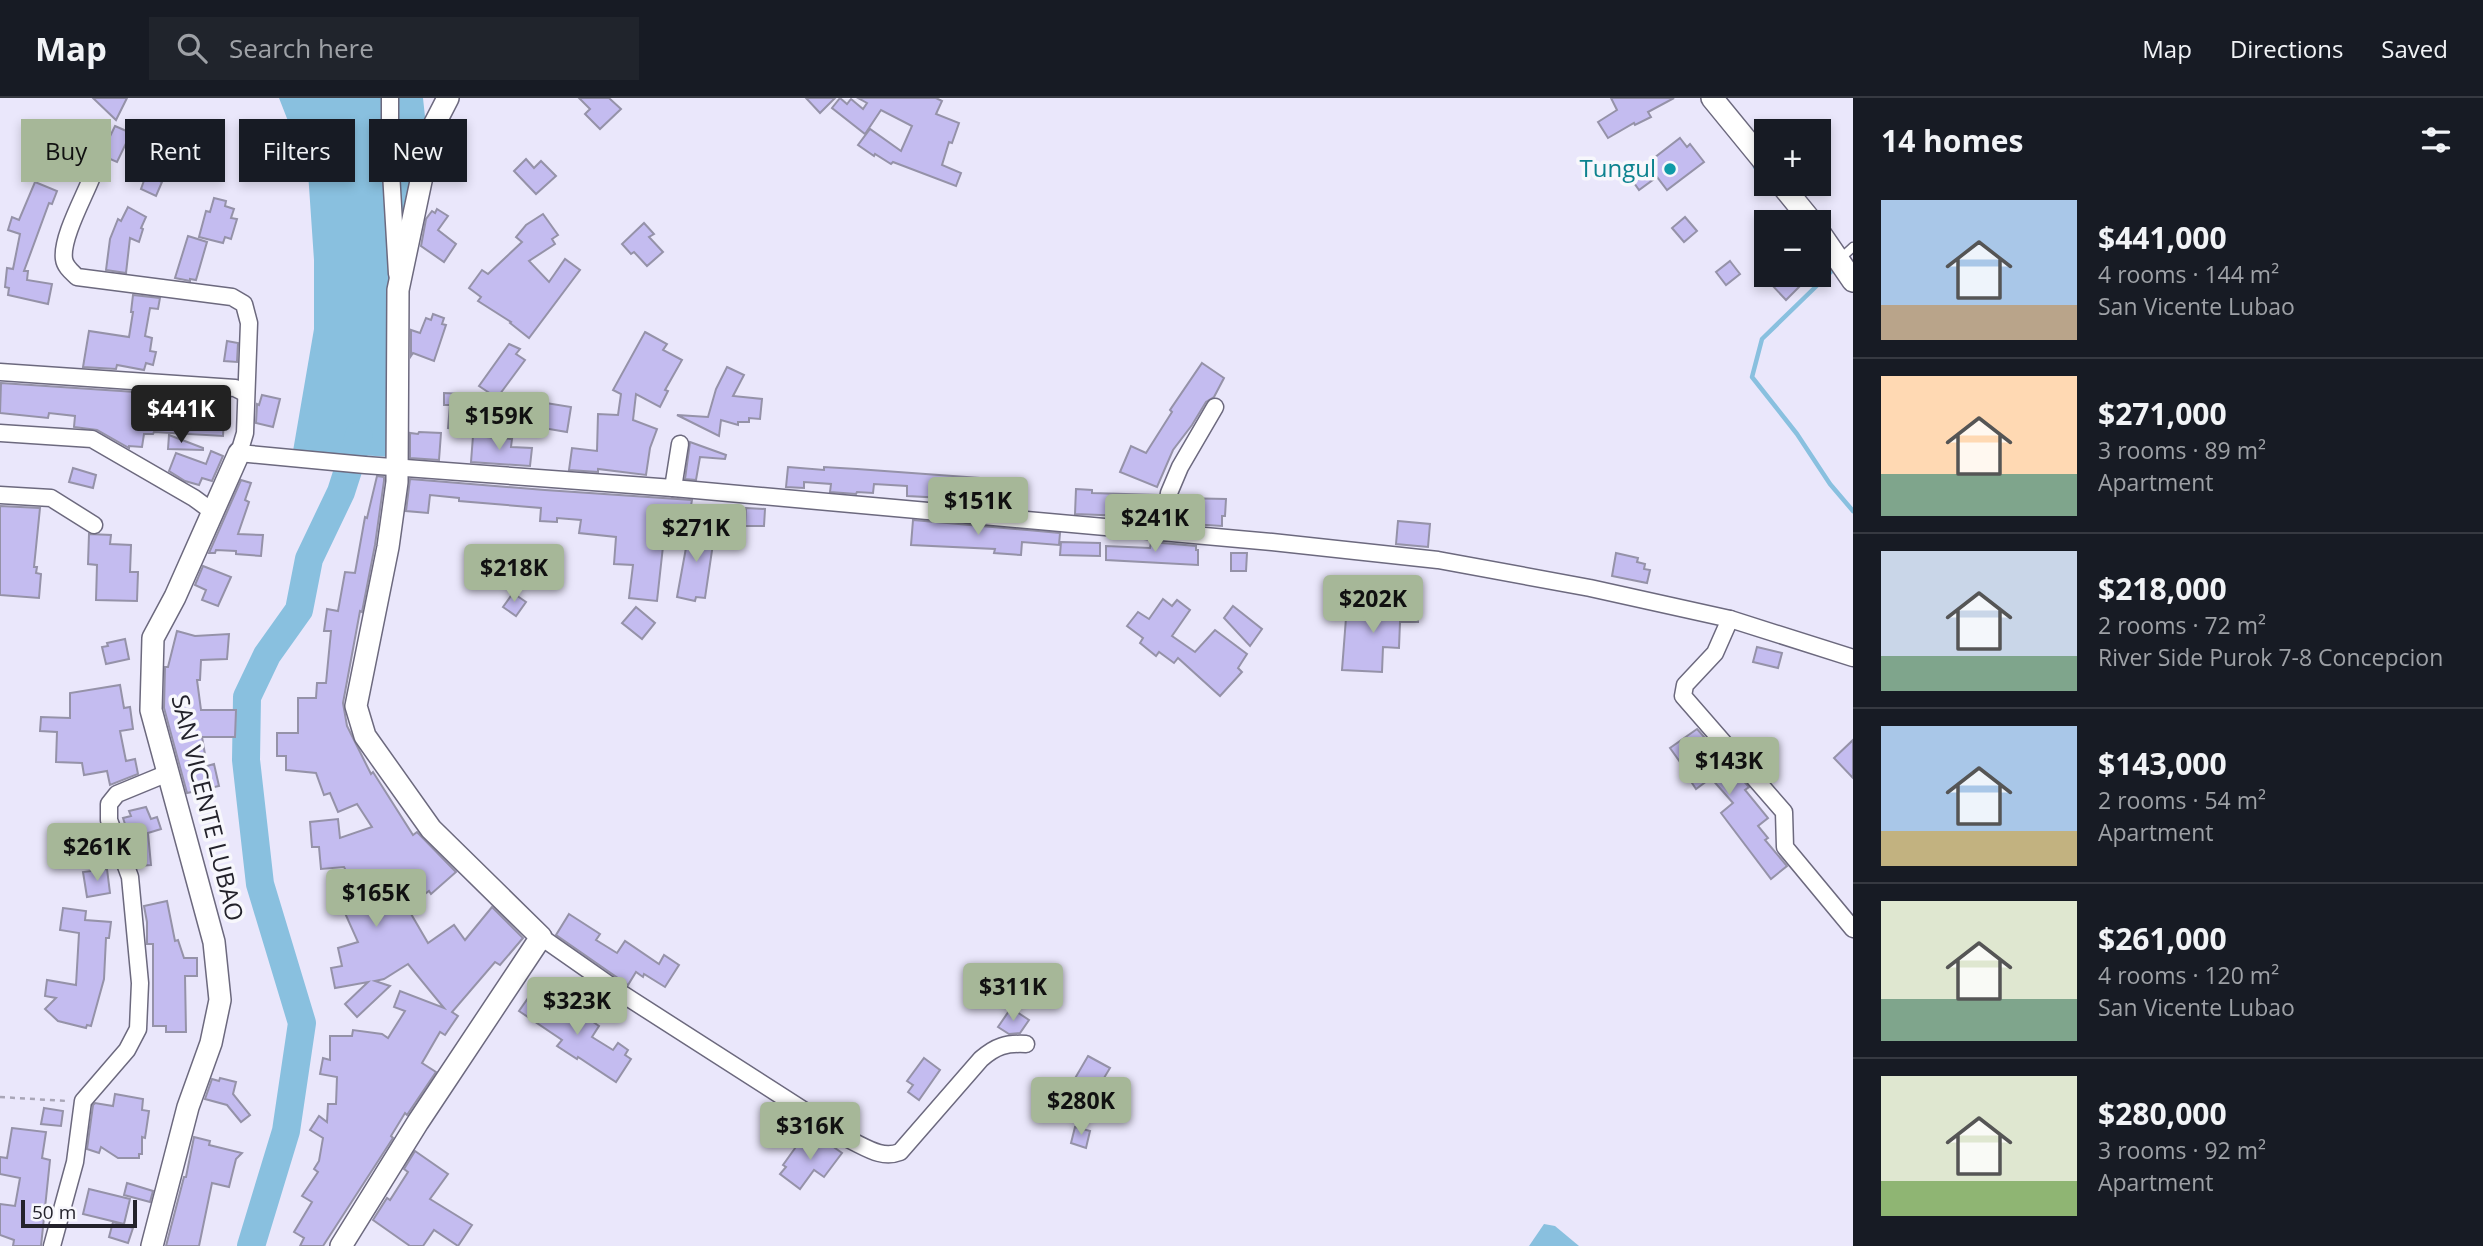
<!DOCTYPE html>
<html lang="en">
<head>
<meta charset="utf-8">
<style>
  :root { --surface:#171b24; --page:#20242c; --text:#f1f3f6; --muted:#9ea1a6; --line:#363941; --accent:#a6b798 }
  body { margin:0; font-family:"Open Sans",sans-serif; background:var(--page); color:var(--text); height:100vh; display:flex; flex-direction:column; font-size:26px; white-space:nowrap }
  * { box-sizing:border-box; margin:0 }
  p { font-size:23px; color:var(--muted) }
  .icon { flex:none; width:38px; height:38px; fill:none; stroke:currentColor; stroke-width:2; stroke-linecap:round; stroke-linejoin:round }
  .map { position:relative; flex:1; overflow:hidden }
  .details { display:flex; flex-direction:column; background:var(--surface); width:630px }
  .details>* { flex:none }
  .hud { position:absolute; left:21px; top:21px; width:665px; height:63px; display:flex; gap:14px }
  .fabs { position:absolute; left:1754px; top:21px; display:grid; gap:14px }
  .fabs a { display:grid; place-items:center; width:77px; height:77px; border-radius:0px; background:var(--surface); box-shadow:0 4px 10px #0003; font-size:35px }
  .scale { position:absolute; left:21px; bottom:18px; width:116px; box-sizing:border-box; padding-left:7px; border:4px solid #23222b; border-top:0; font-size:19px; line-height:24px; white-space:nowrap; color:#23222b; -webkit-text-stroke:5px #f7f7fc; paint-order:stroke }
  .price { position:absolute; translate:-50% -60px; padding:0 16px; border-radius:7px; background:var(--accent); color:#111; font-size:23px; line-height:46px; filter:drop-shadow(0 2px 4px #0008) }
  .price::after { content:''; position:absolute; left:50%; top:42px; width:21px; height:16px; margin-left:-10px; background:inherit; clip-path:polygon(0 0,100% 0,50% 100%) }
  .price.on { background:#222; color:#fff }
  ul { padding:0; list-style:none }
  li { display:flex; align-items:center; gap:21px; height:175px; padding:0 28px }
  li+li { border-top:2px solid var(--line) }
  li span { display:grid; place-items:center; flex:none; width:196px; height:140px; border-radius:0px; color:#555 }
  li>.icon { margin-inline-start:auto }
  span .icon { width:84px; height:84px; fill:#fffc; stroke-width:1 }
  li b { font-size:30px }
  h2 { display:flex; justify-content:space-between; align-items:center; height:84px; padding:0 28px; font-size:30px }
  .chip { padding:0 24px; border-radius:0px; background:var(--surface); box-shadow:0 4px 10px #0003; font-size:24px; line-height:63px }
  .chip.on { background:var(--accent); color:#111 }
  header { display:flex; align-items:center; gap:42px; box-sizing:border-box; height:98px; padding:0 35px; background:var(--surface); border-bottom:2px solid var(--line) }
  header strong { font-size:33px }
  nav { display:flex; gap:38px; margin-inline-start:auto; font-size:24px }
  .search { width:490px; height:63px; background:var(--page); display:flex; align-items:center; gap:18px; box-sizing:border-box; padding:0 24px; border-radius:0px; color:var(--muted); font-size:26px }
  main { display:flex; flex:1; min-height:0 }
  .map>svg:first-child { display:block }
  .water { fill:#89c0df }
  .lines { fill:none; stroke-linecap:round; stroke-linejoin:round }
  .stream { stroke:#89c0df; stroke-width:4.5 }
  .river { stroke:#89c0df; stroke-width:28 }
  .building { fill:#c4bcf0; stroke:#9592a8; stroke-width:2 }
  .service-casing { stroke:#6c697e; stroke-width:11 }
  .minor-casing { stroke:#6c697e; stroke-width:19 }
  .tertiary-casing { stroke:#6c697e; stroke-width:24 }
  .path { stroke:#a9a6b7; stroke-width:2.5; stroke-dasharray:5 5; stroke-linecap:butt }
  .service { stroke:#fff; stroke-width:8 }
  .minor { stroke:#fff; stroke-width:16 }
  .tertiary { stroke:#fff; stroke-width:21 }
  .culture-dot { fill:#0f9aa8; stroke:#f7f7fc; stroke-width:2.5 }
  .labels { text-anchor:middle; stroke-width:7; stroke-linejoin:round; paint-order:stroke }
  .culture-label { font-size:24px; fill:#0d838f; stroke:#f7f7fc; text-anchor:end }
  .street-label { font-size:24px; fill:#23222b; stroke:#f7f7fc }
</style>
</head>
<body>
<header>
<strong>Map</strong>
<div class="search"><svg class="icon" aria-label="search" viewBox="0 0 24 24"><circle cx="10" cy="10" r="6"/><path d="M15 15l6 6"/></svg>Search here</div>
<nav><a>Map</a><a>Directions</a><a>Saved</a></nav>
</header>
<main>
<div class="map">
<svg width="1853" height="1148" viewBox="0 0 1853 1148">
  <rect width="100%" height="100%" fill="#eae7fb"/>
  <g class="water">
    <path d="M279,0H423L426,28L412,105L392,359L293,353L314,231V162L308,74Z"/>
    <path d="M1544,1126L1555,1128L1579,1148H1529Z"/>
  </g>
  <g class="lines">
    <g class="stream">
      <path d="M1755,69L1766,82"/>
      <path d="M1835,170L1762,241L1752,279L1797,336L1830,386L1853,413"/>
    </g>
    <path class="river" d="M251,1148L286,1033L302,925L260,786L246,662L247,599L267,557L299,512L309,461L341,394L359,338"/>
  </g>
  <g class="building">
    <path d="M93,0H127L116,22Z"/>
    <path d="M579,0H609L621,11L600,31L585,16L590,11Z"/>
    <path d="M806,0H835L820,15Z"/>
    <path d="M840,0L847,6L851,1L863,11L867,5L858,0H936L942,3L936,16L959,25L952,45L949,44L942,67L961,75L956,88L893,64L891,66L875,56L874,58L858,47L870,31L901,53L912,28L881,12L865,36L832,10Z"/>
    <path d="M1611,0H1674L1648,14L1651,19L1635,27L1634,25L1608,40L1598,24L1617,12Z"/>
    <path d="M115,28L131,35L117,64L101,57Z"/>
    <path d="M1680,40L1687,49L1690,46L1704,64L1667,92L1657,79L1639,92L1632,82L1656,63L1654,60Z"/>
    <path d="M526,61L534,70L541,63L556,78L536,96L514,73Z"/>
    <path d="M146,77L162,84L156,98L141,91Z"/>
    <path d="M35,84L57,93L52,106L49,105L24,173H28L27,182L52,186L48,206L8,197L9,190L5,189L7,170L13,171L20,136L8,132L12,119L19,122Z"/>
    <path d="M214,100L226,103L225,108L234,111L231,120L237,121L231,141L225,139L223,145L199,139L206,113L210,114Z"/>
    <path d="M128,109L146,119L141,130L143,131L139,144L130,140L126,175L106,172L110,141L118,121L121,123Z"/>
    <path d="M437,111L448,118L438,132L456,146L444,164L421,148L426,121L432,113L435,115Z"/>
    <path d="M543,116L558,137L552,141L555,146L529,163L549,184L565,161L580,172L529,240L510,225L511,224L478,203L481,199L469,190L482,172L488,176L522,144L516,139L526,127Z"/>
    <path d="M1685,119L1697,133L1684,144L1672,130Z"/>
    <path d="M644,125L654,136L649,139L663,154L647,168L634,154L631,156L622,146Z"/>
    <path d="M188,138L207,144L196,182L190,181V183L175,180Z"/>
    <path d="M1730,163L1740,176L1726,187L1716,174Z"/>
    <path d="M1781,177H1811L1786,202L1771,186Z"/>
    <path d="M133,197L160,200L158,211L150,210L145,238L152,240L150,253L156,254L153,267L146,265L144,272L117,267L116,271L83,269L89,233L129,239L133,214H131Z"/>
    <path d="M433,216L444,220L442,226L446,227L434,263L413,255L411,258V232L420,235L426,220L431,222Z"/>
    <path d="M645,234L667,246L663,252L682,262L665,292L668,293L660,309L636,296L633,322L657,331L650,350L646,377L598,371V374L569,372L572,350L597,353L598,316L618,317L621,296L613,292Z"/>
    <path d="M227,243L238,245L237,264L224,263Z"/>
    <path d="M509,246L520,251L516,256L525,262L497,300L479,288Z"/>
    <path d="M1202,265L1224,280L1214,299L1206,304L1192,327L1173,352L1157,389L1120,374L1131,348L1146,355L1172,314L1170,312Z"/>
    <path d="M727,269L744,277L733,298L762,301L760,321L749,320V324H738V327L721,322L719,338L677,317L708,319L716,291Z"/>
    <path d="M1,285L225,300L223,338L154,334L153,336H144L142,349L129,348V350L97,332L74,329L75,318L49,315L48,320L0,315Z"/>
    <path d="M444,295L465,296V307L471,298L470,332L448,330L450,307H444Z"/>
    <path d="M262,297L280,301L273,329L256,325L257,306L259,307Z"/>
    <path d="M546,305L571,309L567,334L543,330Z"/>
    <path d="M419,334L441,335L439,362L410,360V335L418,336Z"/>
    <path d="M169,337L203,350V352L168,351Z"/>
    <path d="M473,338L512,341L511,349L532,350L530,368L471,364Z"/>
    <path d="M690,344L726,357L725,361L700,359L696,382L685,381Z"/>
    <path d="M211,353L223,358L212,383L202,380L199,387L185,383L169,373L176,355L206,366Z"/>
    <path d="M788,369L824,372V369L857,371L1023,383L1022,411L944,404V400L907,398V388L874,386L873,395L857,394L856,396L830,394L831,386L804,384V390L786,389Z"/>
    <path d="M73,370L96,377L93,390L69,384Z"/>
    <path d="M377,378L384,379V383L375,447L362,514L360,513L343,605L347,628L371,676L373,674L413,737L417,734L456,774L431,796L429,793L407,809L428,845L454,827L465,842L492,809L523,840L500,867L495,864L452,914L458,918L445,937L440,934L422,965L436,974L407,1017L405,1015L391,1038L393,1040L323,1148H300L304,1140L294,1134L312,1104L302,1098L318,1074L314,1071L319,1063L323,1040L310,1032L319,1018L327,1024L328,1006H336L337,979L320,976L323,960L330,962V938H352L353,932L382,936L388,940L405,913L394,909L400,893L444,910L408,866L384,881L375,883L390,888L357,919L345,906L368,884L335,890L331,870L342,868L338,850L358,844L340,804L358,795L344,769L321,771L319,749H312L310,724L338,721L340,740L372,729L357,706L338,714L330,695L324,697L316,675L286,672V658H277V635H298V600H316L317,585H326L331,533H324L327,511L338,513L345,474L355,475L365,419L367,420Z"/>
    <path d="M410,381L545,392L692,402L688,425L666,421L657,503L629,500L633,467L614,466L616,439L579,435L581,422L557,420V424L540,423L541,410L459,403V400L430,397L428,415L406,413Z"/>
    <path d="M241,382L251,385L245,402L249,404L238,436L263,437L261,458L236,456V453L216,452L215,455H209Z"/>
    <path d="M1076,391L1092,392V395L1158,397L1154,423H1152V419L1075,416Z"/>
    <path d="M1179,400L1226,401L1225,418H1222V428L1175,425Z"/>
    <path d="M0,408L40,410L34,469H37L36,475L41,476L39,500L0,497Z"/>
    <path d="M746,410L765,411L764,428H745Z"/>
    <path d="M913,422L1060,435L1059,447L1022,444L1021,457L994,455L995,451L911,447Z"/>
    <path d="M1398,423L1430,426L1428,449L1396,446Z"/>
    <path d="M690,428L715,432L705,500L696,499L695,503L677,499Z"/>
    <path d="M89,436L111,437L110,446L131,447L130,474H138L137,503L96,502L97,467L88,466Z"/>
    <path d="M1061,444L1100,445V458L1060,457Z"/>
    <path d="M1151,444L1196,448V452H1198V467L1106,462V448L1150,450Z"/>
    <path d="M1231,455H1247L1246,473H1231Z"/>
    <path d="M1616,455L1638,460L1637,464L1645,466L1644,471L1650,472L1647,485L1612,478Z"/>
    <path d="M203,468L231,479L218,508L202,502L206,492L195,487Z"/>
    <path d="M513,495L526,504L516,518L503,509Z"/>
    <path d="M1163,501L1172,508L1177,502L1190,512L1172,538L1195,554L1215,532L1247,556L1238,570L1242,574L1220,598L1178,560L1174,565L1159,554L1156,558L1140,545L1143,540L1127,528L1138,514L1149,521Z"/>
    <path d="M1359,502L1384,504V510L1418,512V524H1400L1399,550L1383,549L1382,574L1342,572L1346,520H1357Z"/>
    <path d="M1233,508L1262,531L1250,548L1224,520Z"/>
    <path d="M636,509L655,525L642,541L622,525Z"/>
    <path d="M177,533L195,538L229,536L227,561L201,562L200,582H197L201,612H236L235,639H202L207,668L214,666L219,688L187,695L164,610L165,569H168Z"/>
    <path d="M125,541L129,561L106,566L102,549L108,548L107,545Z"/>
    <path d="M1757,549L1782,555L1778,570L1753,564Z"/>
    <path d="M120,587L124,610L130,609L133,631L120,633L126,663L135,661L138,676L110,687L107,673L84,677L82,665L56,664L57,634L40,633L41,619L70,620V595Z"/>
    <path d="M1697,631L1749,689L1745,692L1768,720L1758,728L1768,740L1765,742L1787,768L1771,781L1721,715L1733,705L1711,680L1696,691L1688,679L1690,678L1670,650Z"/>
    <path d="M1853,642V680L1834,660Z"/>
    <path d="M146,709L151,721L157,719L161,731L148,735L151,767L137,768L123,730L126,729L123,720L131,718L129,713Z"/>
    <path d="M107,771L110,795L87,799L83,774Z"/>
    <path d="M167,803L175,843L178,842L184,860H197V878H185L186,934H166V928H153V846H147V824L144,808Z"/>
    <path d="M63,810L86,813L85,822L111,824L109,840H106L104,881L91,928L87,927L86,930L58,923L45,911L56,900L45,898L47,882L76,887L79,835L60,832Z"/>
    <path d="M569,816L600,836L596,842L617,855L625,843L659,866L664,857L679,867L665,889L644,876L643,879L636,874L628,887L556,837Z"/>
    <path d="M533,893L575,922L580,915L599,928L592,939L613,952L618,945L628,952L625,957L631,961L616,984L578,959L577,961L557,948L562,942L519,913Z"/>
    <path d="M1011,910L1029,922L1020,935L1009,936L998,929Z"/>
    <path d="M1088,958L1110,970L1089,1005L1079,999L1077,1024L1064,1023L1067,994Z"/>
    <path d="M924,960L940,972L919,1002L908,994L913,987L907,983Z"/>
    <path d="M220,980L236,984L233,996L250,1017L241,1024L227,1007L205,1001L212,981L219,983Z"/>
    <path d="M115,996L143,1001L142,1012L149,1013L145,1040L142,1039V1056H139V1060H118L101,1049L99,1055L87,1051L93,1007L95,1005L113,1008Z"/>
    <path d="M44,1010L63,1013L61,1028L41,1026Z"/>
    <path d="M1075,1029L1090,1033L1086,1050L1071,1045Z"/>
    <path d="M12,1030L46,1034L42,1060L50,1062L41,1148H13L14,1142L0,1137V1106L15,1108L20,1080L0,1076V1059L7,1060Z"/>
    <path d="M194,1039L210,1043L209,1047L242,1055L236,1061L229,1089L212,1085L199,1148H166L184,1079H186Z"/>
    <path d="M821,1040L842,1055L824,1079L814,1072L800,1091L780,1076L786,1069L783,1067L798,1046L810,1054Z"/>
    <path d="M415,1053L448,1076L430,1101L472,1127L458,1148L434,1132L423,1148H410L373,1122L387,1100L390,1102L408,1074L404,1071Z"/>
    <path d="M127,1085L153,1093L150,1104L124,1097Z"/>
    <path d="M89,1091L130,1101L124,1126L83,1116Z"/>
    <path d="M113,1124L133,1130L128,1145L109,1139Z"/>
  </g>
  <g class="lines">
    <g class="service-casing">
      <path id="service" d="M1840,161L1853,149"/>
    </g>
    <g class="minor-casing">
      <g id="minor">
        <path d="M390,0V57L397,176"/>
        <path d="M91,81C83,101 61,141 64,161C65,169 72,174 77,179L232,199L244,206L249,225L245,335L239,355L365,367L673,390L1272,444L1438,462L1590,490L1730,521L1853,560"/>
        <path d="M0,274L235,290L245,295"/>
        <path d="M0,335L92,341L194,400L213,414"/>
        <path d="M673,390L680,346"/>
        <path d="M0,397L51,400L94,427"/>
        <path d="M1163,434L1169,395L1180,369L1215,309"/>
        <path d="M1730,521L1715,555L1685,587L1683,598L1784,714L1785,749L1853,831"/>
        <path d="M541,839L624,897L850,1042C867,1050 882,1061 900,1054L981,961C996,948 1006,945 1026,946"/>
        <path d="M52,1148L75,1064L83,1003L127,952L138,931L140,885L130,779L109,722V706L117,696L168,675"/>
      </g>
    </g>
    <g class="tertiary-casing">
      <g id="tertiary">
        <path d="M1712,0L1766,66"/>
        <path d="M1781,86L1812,124"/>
        <path d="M1818,132L1853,183"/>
        <path d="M152,1148L188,1009L211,945L220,902L214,844L151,612L153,540L175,499L239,355"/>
        <path d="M341,1148L418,1024L541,839L431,731L365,638L356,608L388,449L397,384L398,192L432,31L448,0"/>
      </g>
    </g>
    <path class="path" d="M0,999L67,1003"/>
    <use href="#service" class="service"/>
    <use href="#minor" class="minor"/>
    <use href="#tertiary" class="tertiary"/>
  </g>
  <circle class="culture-dot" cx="1670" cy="71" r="7"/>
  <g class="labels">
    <g class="culture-label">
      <text x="1656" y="79">Tungul</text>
    </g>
    <g class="street-label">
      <text transform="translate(207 710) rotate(76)" y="8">SAN VICENTE LUBAO</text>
    </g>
  </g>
</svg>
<div class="fabs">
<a>+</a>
<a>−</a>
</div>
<div class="scale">50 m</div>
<b class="price on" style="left:181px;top:347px">$441K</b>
<b class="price" style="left:499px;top:354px">$159K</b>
<b class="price" style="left:978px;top:439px">$151K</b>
<b class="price" style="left:1155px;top:456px">$241K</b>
<b class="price" style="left:696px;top:466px">$271K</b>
<b class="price" style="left:514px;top:506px">$218K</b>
<b class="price" style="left:1373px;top:537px">$202K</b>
<b class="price" style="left:1729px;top:699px">$143K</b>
<b class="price" style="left:97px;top:785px">$261K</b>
<b class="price" style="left:376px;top:831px">$165K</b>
<b class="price" style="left:1013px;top:925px">$311K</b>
<b class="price" style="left:577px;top:939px">$323K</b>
<b class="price" style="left:1081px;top:1039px">$280K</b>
<b class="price" style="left:810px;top:1064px">$316K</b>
<div class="hud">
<a class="chip on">Buy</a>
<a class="chip">Rent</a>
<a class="chip">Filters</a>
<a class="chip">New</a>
</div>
</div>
<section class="details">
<h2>14 homes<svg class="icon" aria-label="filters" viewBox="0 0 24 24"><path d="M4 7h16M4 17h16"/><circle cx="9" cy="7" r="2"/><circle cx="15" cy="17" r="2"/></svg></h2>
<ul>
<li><span style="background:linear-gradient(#a9c7e8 75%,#b9a48a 0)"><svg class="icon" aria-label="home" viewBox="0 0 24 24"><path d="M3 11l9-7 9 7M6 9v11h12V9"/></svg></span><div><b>$441,000</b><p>4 rooms · 144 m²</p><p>San Vicente Lubao</p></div></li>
<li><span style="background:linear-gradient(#ffd9b3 70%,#7fa58c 0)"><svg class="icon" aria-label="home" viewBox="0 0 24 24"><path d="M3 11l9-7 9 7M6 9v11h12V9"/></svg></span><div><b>$271,000</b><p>3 rooms · 89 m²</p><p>Apartment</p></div></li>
<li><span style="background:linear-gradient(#c9d6e8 75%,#7fa58c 0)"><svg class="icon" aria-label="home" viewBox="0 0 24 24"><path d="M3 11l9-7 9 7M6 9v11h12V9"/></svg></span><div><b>$218,000</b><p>2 rooms · 72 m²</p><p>River Side Purok 7-8 Concepcion</p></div></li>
<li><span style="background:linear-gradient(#a9c7e8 75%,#c2b280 0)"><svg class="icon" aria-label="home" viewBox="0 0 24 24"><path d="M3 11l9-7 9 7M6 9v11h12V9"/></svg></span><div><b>$143,000</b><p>2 rooms · 54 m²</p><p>Apartment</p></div></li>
<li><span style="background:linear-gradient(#dfe7d0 70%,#7fa58c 0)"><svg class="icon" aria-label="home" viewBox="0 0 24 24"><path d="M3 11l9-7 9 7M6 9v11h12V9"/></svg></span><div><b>$261,000</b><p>4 rooms · 120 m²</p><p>San Vicente Lubao</p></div></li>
<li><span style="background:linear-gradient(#dfe7d0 75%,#8fb573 0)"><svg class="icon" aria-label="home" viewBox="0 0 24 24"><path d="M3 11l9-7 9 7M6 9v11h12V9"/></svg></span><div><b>$280,000</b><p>3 rooms · 92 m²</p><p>Apartment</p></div></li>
</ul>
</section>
</main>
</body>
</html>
